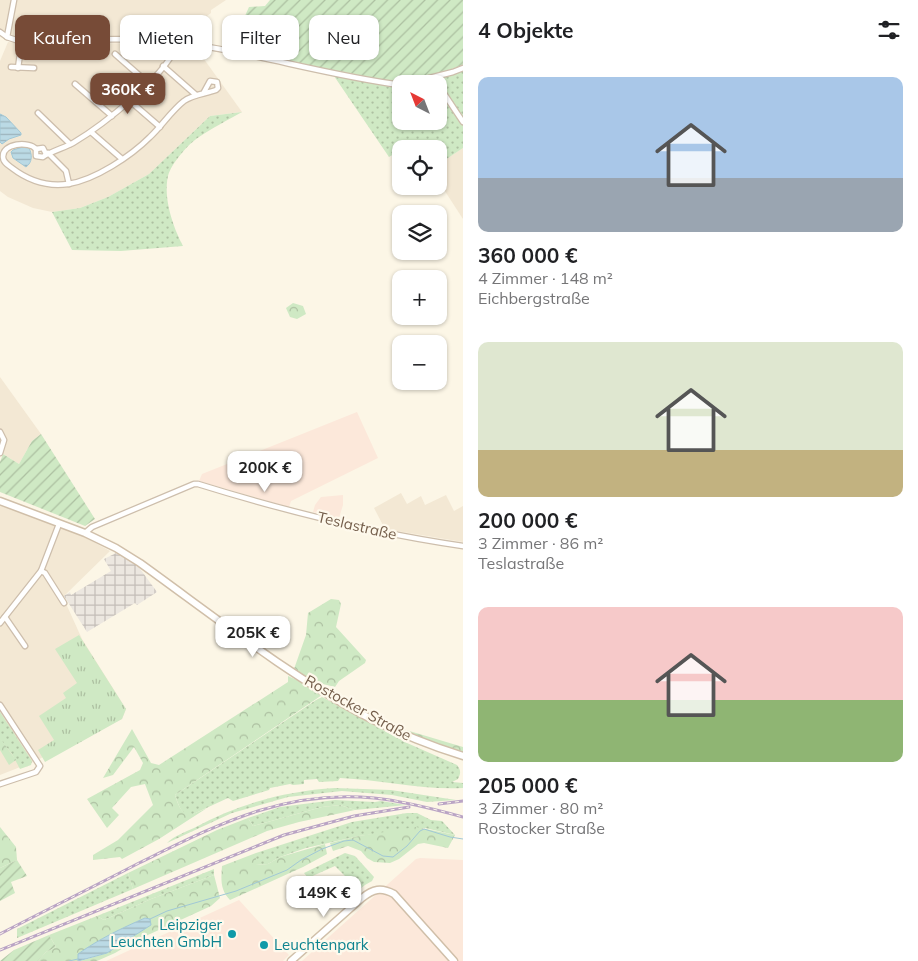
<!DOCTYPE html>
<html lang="de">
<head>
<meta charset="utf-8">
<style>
  :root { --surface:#fff; --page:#f2f2f2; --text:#202124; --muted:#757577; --accent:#774b37 }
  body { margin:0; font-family:Mulish,sans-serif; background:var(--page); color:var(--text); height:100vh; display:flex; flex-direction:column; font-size:19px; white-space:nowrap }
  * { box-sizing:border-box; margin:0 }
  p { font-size:16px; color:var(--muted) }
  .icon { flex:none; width:28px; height:28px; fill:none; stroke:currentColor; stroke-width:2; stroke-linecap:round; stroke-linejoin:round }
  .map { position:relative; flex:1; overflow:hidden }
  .drawer { display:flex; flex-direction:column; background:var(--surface); width:455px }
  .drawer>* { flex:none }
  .banner { position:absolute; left:15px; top:15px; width:372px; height:45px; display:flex; gap:10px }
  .needle { width:32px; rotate:318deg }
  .fabs { position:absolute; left:392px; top:75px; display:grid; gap:10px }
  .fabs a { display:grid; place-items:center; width:55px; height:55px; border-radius:10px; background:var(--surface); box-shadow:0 1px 4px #0004; font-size:25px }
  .price { position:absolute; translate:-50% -42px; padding:0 11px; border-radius:10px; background:#fff; color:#222; font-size:16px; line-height:32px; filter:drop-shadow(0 1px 2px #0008) }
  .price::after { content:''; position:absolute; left:50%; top:30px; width:15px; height:11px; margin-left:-8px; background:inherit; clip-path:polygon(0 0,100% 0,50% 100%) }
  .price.current { background:var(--accent); color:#fff }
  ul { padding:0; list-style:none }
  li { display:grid; align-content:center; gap:10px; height:265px; padding:0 15px }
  li span { display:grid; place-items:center; height:155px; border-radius:10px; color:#555 }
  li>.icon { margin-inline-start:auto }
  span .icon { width:90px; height:90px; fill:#fffc; stroke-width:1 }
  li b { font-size:21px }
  h2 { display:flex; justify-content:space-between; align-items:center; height:60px; padding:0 15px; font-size:21px }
  .tag { padding:0 18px; border-radius:10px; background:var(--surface); box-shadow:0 1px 4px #0004; font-size:18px; line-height:45px }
  .tag.current { background:var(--accent); color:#fff }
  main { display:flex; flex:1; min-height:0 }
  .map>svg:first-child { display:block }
  .residential { fill:#f3e8d4 }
  .commercial { fill:#fce8da }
  .industrial { fill:url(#industrial-grid) }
  .grass { fill:url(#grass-dots) }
  .forest { fill:url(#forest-crowns) }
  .park { fill:url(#park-tufts) }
  .garden { fill:url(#garden-furrows) }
  .water { fill:url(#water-rules); stroke:#a1c8d6 }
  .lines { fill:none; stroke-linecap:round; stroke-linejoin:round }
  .stream { stroke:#a1c8d6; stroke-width:1 }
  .street-casing { stroke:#cdbeac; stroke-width:7 }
  .secondary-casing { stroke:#d0bfa9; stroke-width:9 }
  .street { stroke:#fff; stroke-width:4.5 }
  .secondary { stroke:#fff; stroke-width:6 }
  .rail-casing { stroke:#baa4c5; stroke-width:3 }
  .rail { stroke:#fef9ec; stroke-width:1; stroke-dasharray:4; stroke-linecap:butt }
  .culture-dot { fill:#0f9aa8; stroke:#fef9ec; stroke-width:2 }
  .labels { text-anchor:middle; stroke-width:4.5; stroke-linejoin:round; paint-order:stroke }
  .street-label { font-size:15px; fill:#745e4b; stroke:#fef9ec }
  .culture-label { font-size:15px; fill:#0d838f; stroke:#fef9ec; text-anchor:end }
</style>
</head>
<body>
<main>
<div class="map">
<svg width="463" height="961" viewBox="0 0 463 961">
  <defs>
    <pattern id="industrial-grid" width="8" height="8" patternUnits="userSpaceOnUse" patternTransform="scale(1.25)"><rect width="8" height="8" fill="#ece7e0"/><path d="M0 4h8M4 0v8" fill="none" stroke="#c4beb8"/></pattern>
    <pattern id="grass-dots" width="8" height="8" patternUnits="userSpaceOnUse" patternTransform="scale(1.25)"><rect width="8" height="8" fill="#cfe9c4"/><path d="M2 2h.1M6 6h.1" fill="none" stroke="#adc0a1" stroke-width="1.8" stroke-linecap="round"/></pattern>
    <pattern id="forest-crowns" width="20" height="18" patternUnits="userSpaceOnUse" patternTransform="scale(1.25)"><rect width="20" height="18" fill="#cfe9c4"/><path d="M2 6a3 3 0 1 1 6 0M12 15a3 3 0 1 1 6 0" fill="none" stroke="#adc0a1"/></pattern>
    <pattern id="park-tufts" width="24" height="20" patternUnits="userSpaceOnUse" patternTransform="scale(1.25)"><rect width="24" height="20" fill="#cfe9c4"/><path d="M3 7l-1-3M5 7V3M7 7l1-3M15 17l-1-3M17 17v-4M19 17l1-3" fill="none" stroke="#adc0a1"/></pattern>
    <pattern id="garden-furrows" width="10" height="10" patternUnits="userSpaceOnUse" patternTransform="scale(1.25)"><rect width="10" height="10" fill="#cfe9c4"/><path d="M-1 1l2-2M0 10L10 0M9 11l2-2" fill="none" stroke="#adc0a1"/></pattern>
    <pattern id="water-rules" width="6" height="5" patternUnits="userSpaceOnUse" patternTransform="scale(1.25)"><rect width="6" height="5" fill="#bbdae5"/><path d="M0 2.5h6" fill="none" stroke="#9db4bc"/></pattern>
  </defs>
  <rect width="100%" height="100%" fill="#fcf6e6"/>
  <g class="residential">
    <path d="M0,0H226L211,10V13L181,35L172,39L136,36L18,38L0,29Z"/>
    <path d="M8,42L27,44L145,43L196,48L242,112L210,116L149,174L108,197L80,208L52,212L33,208L8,197L0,191V61Z"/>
    <path d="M463,148V219L439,182V164Z"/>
    <path d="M0,377L41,434L32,441L19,464L0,452Z"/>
    <path d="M401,493L407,504L421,496L425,505L446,495L454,511L463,506V542L385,529L374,508Z"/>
    <path d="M0,505L77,533L110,551L63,597L82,639L126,709L122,719L33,762L0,775Z"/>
  </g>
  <g class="commercial">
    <path d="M357,412L378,458L291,501L289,507L199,481L202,474Z"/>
    <path d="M343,495V505L339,518L313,512L315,505L321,497Z"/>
    <path d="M420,858L463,860V961H302L416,859Z"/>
    <path d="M239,900L289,955L283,961H106Z"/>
  </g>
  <path class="industrial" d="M116,553L138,566L157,592L137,605L135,603L87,632L64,596L70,592L71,595L111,571L104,559Z"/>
  <g class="grass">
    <path d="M463,69V148L439,164V149H416L412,143L389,157L334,76L401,85V121H439V86L446,94L439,80Z"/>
    <path d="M242,112C228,120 212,128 199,137C188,144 171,164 168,176C163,198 173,227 183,246L121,251L72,250L52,212L80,208L108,197L149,174L210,116Z"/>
    <path d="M322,697L407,743L457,765C461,770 461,773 458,779L452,782L463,783V788C422,790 381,780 340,778L338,781L319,782L317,779L304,780V784L293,785L290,784L270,788L269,790L233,801L228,798L189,816C180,813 178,803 175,795L316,700Z"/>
    <path d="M0,712L32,761L31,765L20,769L12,754L0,739Z"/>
    <path d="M335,788L391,790L456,800L427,802L392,795L342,791L288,797L232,813L167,843C174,836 185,832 194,828C238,804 285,791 335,788Z"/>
    <path d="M335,800L375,802L381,801L406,805L355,810L340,805L322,807L253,826L248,818L280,807Z"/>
    <path d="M407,813H417L431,820L442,821L455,835L425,828L359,836L306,848L280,857L268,864L256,865V853L352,822Z"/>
    <path d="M345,853L355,856L374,877L372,881L365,885L344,902L341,899L355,886L335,866L308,878L304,873Z"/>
    <path d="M214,869V875L151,899L104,920L97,916Z"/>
    <path d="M128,873L133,889L17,938V929Z"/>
  </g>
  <g class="forest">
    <path d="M293,303L303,306L306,314L297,319L290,317L286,308Z"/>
    <path d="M331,599L339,600L341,604L336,627L366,660L365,663L339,681L335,687L311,681L294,669L306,635L308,613Z"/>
    <path d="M288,676L325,693L175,795C182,817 186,818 207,808L159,839L122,859L120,857L93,860V855L118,840L153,805L145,784L131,787L112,808L119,815L107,828L87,799L140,770L143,763L134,747L113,775L103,778L132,729L151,763L159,765L288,682Z"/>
    <path d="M406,730L463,747V753L408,733Z"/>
    <path d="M0,738L16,760L9,765L0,750Z"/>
    <path d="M340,805L355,810L299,822L267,831L133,889L128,873L217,830L248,818L253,826L322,807Z"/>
    <path d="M0,827L16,847L17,860L0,868Z"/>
    <path d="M416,827L455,835L448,848L424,843L418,844L399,859L390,863L374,862L367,858L361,851L348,846L333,851L330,843L359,836Z"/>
    <path d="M325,844L327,854L303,867L230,900C220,890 221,879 222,866L256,853V865L268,864L280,857Z"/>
    <path d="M214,875L220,898L211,906L137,940L115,953L97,961H80L107,953L151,925L145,918C122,928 99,940 79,954L78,961H38L46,952L56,947L49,935L97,916L104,920L151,899Z"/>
  </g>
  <path class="park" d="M79,635L126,709L122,719L45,762L38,750L54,740L39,716L66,698L63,693L77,683L55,649Z"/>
  <g class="garden">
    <path d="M270,0H463V65L431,76L401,83L372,79L230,49L249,7L265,6Z"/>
    <path d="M41,434L95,519L85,526L0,492V462L3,454L19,464L32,441Z"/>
    <path d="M17,860L27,876L11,882L15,893L0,901V868Z"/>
    <path d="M49,935L56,947L46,952L38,961H0L14,950Z"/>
  </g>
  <g class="water">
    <path d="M0,114L6,117L21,133V135L9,139L2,144L0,142Z"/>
    <path d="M26,146L29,148C32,154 33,162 26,167L13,158L11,152L13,150Z"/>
    <path d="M145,918L150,919L151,925L107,953L78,961V954C99,939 122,928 145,918Z"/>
  </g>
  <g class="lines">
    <g class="stream">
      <path d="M150,919L167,911L236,891L287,870L301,860L322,849L344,841L353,840L383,856L393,857L407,846L420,831L424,829L450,837L463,839"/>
      <path d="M69,961L78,959"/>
    </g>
    <g class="street-casing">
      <g id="street">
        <path d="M0,32L7,37L16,40L148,39C234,46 316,74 401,85"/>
        <path d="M7,37L14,0"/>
        <path d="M115,54L148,83"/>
        <path d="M163,66L196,95"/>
        <path d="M11,67L34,68"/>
        <path d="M18,68L22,40"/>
        <path d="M75,84L112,116"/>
        <path d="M406,84L453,72L463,68"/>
        <path d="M439,86L463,122"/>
        <path d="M130,101L160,127"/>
        <path d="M38,113L70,144"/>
        <path d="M91,132L122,159"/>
        <path d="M36,149V156L43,157C47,153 66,147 73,143C100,127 172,72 177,42"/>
        <path d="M48,153L66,171L69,184"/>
        <path d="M46,154L43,148L36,149C29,141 2,143 3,157C3,162 8,165 12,168C29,181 47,187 68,184C95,180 131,156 150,137C162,126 171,111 184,101C194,94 205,94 216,90L218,88L217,82L210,81L204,92"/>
        <path d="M0,432L4,440L0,453"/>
        <path d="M85,533L92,527L194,484H198C285,511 373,533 463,546"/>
        <path d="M41,571L45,573L64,603"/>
        <path d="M5,617L25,646"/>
        <path d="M0,623L41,571L59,524"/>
        <path d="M0,705L40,766L36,772L0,784"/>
      </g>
    </g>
    <g class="secondary-casing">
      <g id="secondary">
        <path d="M0,501L85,533L116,548L140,563C215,617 289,676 371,719C401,734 431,746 463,756"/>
        <path d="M291,961L362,898C373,889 381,887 394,894L454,961"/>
      </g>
    </g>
    <use href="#street" class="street"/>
    <use href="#secondary" class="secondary"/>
    <g class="rail-casing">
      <g id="rail">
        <path d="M439,804L463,801"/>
        <path d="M0,934C46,910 93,887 139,863C217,825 284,789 374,798C404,801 434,809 463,817"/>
        <path d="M0,950L284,835L354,816L409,807"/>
      </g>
    </g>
    <use href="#rail" class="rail"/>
  </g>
  <g class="culture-dot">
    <circle cx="232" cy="934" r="5"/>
    <circle cx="264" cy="945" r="5"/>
  </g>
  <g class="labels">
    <g class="street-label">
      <text transform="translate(357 526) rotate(13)" y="5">Teslastraße</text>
      <text transform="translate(358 708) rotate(29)" y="5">Rostocker Straße</text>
    </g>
    <g class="culture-label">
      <text x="222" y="930">Leipziger<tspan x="222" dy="17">Leuchten GmbH</tspan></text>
      <text x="274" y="950" text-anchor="start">Leuchtenpark</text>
    </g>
  </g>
</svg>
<div class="fabs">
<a><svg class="needle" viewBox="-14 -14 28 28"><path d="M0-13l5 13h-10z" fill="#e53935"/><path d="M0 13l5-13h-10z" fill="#757577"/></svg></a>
<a><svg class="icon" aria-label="locate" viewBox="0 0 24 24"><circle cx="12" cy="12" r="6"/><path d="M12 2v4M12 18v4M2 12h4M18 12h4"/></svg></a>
<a><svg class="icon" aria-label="layers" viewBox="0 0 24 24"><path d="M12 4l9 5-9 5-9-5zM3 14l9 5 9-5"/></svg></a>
<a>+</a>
<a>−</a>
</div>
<b class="price current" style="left:128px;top:115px">360K €</b>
<b class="price" style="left:265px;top:493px">200K €</b>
<b class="price" style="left:253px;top:658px">205K €</b>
<b class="price" style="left:324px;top:918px">149K €</b>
<div class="banner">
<a class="tag current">Kaufen</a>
<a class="tag">Mieten</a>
<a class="tag">Filter</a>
<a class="tag">Neu</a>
</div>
</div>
<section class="drawer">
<h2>4 Objekte<svg class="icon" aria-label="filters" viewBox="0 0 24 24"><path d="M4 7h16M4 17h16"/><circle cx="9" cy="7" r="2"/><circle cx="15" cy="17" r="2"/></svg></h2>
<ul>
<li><span style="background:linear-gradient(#a9c7e8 65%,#9aa5b1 0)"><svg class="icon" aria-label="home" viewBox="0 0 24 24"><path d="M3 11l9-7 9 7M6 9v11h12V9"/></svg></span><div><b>360 000 €</b><p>4 Zimmer · 148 m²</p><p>Eichbergstraße</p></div></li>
<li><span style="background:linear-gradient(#dfe7d0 70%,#c2b280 0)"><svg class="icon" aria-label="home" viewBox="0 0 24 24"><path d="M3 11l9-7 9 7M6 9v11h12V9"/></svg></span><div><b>200 000 €</b><p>3 Zimmer · 86 m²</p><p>Teslastraße</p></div></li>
<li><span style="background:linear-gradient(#f6c9c9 60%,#8fb573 0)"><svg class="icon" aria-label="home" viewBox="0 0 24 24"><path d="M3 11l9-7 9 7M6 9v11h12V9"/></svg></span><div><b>205 000 €</b><p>3 Zimmer · 80 m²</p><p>Rostocker Straße</p></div></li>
</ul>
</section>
</main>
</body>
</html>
